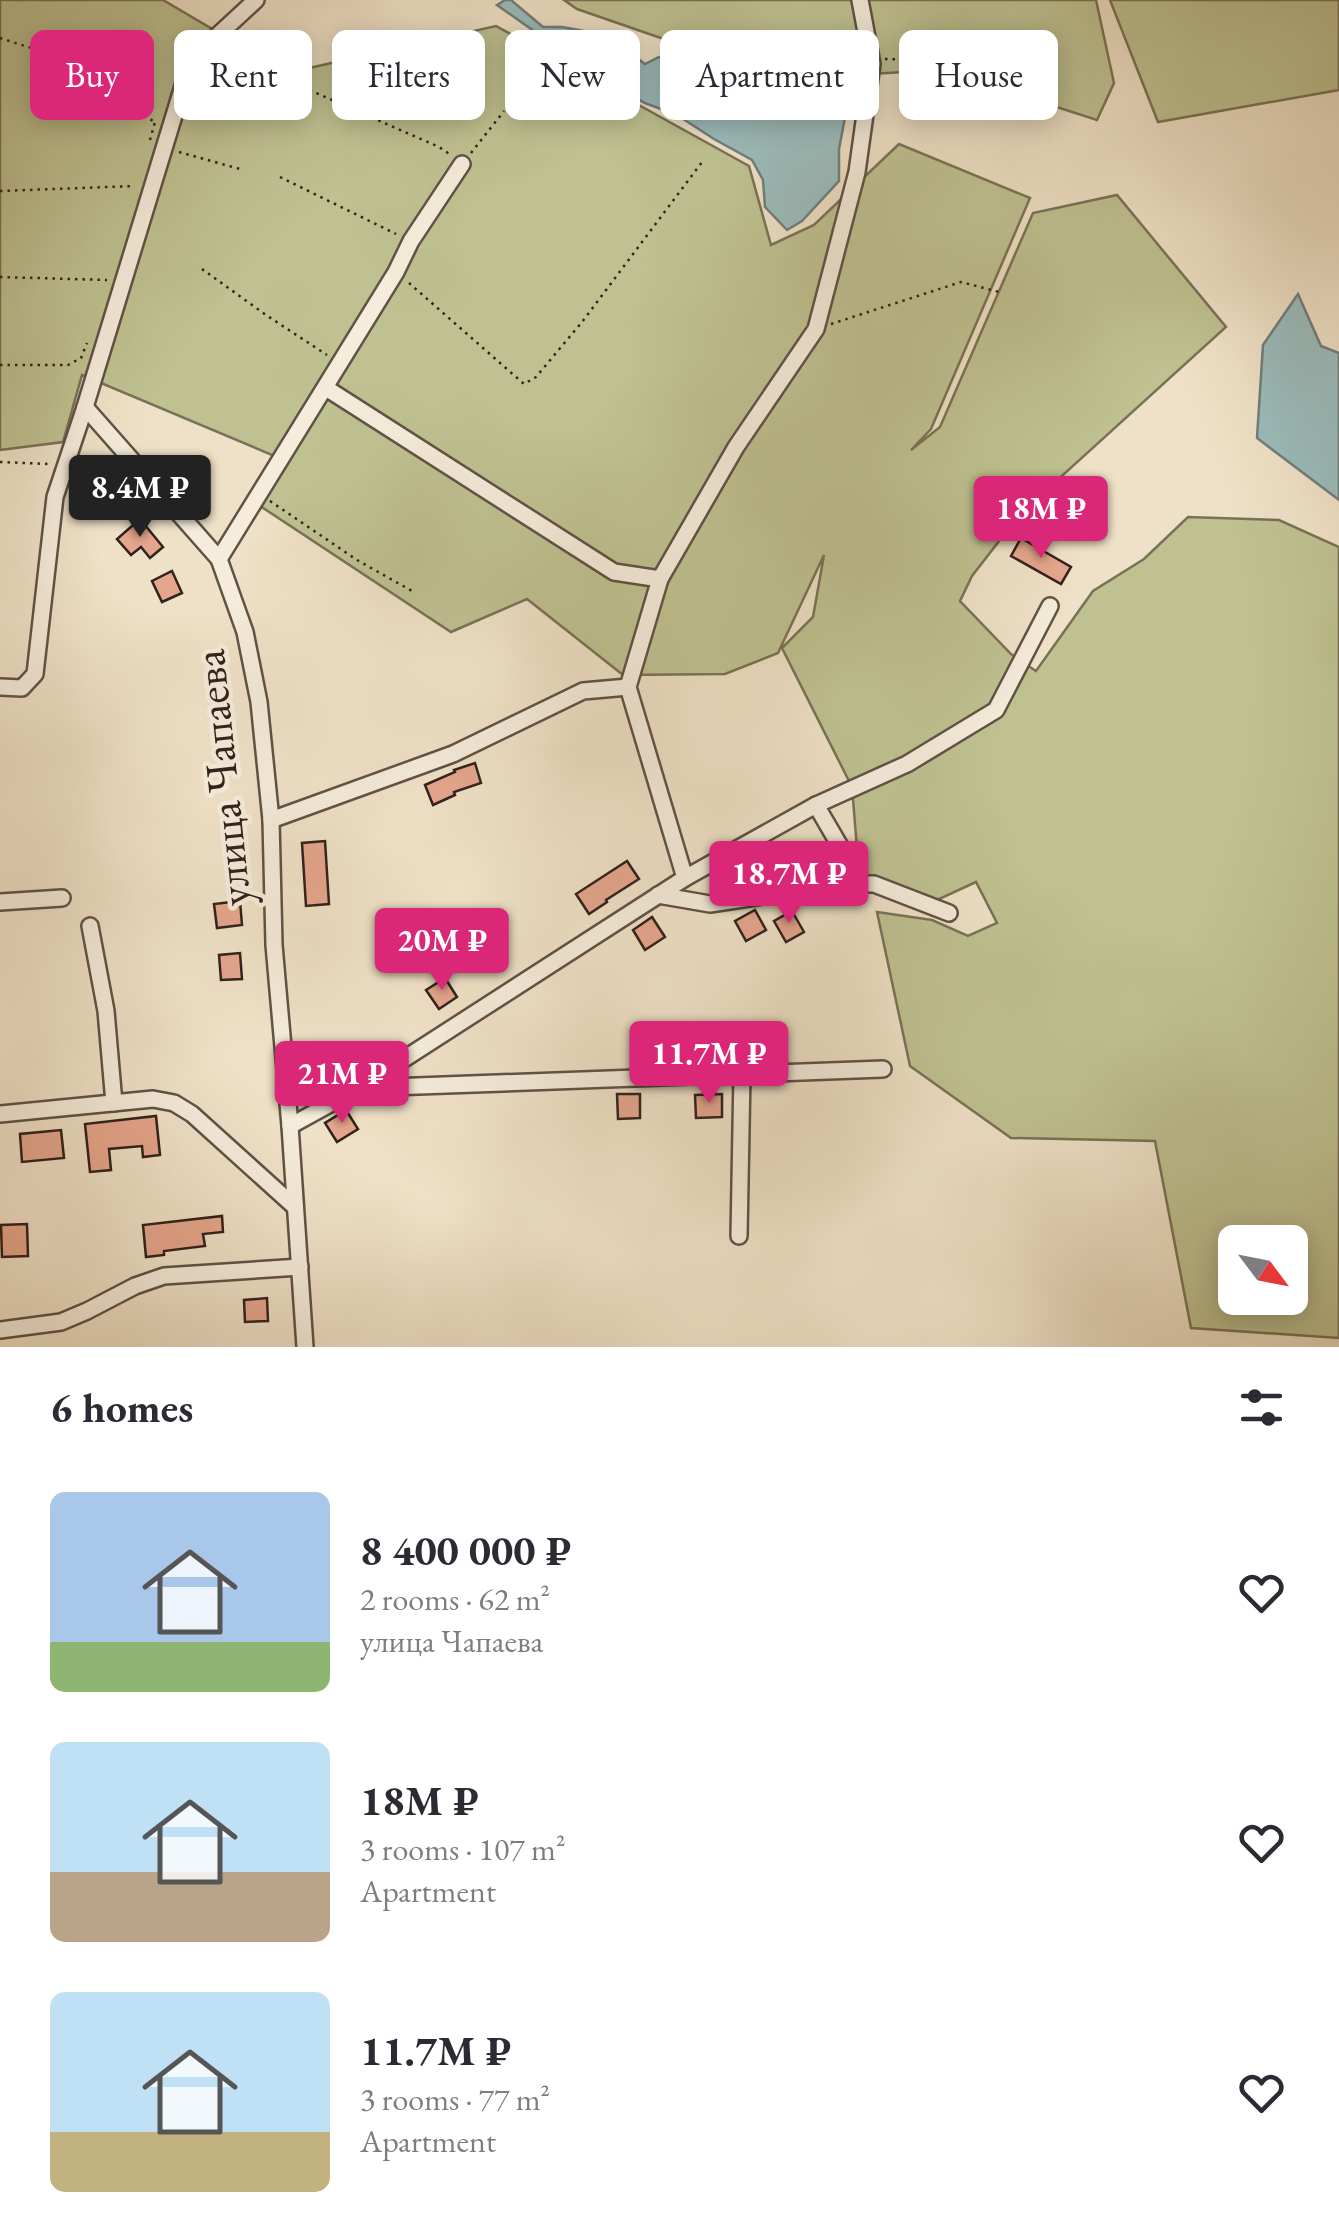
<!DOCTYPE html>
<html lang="en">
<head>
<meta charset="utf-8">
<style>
  :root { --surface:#fff; --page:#f2f2f3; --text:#2b2b33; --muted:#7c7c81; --accent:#db2777 }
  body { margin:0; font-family:"EB Garamond",serif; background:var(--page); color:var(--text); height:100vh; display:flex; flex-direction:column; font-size:38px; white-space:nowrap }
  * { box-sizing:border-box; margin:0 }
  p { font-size:32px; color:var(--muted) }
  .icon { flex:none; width:55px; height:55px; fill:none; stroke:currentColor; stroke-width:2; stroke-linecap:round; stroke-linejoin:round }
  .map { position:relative; height:1347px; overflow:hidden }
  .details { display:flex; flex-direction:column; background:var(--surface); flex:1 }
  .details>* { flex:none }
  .top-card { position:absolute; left:30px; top:30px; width:1280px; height:90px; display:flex; gap:20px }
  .needle { width:65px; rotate:122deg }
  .fabs { position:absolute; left:1218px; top:1225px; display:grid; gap:20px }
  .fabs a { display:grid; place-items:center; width:90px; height:90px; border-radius:15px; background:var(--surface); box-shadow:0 5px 25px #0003; font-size:50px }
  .price { position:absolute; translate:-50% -85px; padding:0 22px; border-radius:10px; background:var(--accent); color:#fff; font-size:32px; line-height:65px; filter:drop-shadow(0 2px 5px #0008) }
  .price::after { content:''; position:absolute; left:50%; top:60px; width:30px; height:22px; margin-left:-15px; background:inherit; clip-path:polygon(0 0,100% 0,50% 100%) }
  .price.selected { background:#222; color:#fff }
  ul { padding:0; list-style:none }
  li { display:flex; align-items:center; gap:30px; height:250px; padding:0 50px }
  li span { display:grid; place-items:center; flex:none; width:280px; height:200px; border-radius:15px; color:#555 }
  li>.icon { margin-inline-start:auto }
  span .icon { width:120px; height:120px; fill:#fffc; stroke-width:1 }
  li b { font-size:42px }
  h2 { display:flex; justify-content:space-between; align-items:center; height:120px; padding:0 50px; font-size:42px }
  .chip { padding:0 35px; border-radius:15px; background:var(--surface); box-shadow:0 5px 25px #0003; font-size:35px; line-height:90px }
  .chip.selected { background:var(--accent); color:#fff }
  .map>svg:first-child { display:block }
  .green { fill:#bfc191; stroke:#787256; stroke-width:2.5; fill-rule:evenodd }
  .water { fill:#9bbcbc; stroke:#717e7c; stroke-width:2.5 }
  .building { fill:#e5a68d; stroke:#31221b; stroke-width:2.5 }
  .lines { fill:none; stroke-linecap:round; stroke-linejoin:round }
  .minor-casing { stroke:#605246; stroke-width:20 }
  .path { stroke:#31221b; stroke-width:2.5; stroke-dasharray:2.5 5; stroke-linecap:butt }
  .minor { stroke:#f5ecdb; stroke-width:15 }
  .labels { text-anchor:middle; stroke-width:9; stroke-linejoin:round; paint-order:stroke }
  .street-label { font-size:45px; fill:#31221b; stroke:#f5ecdb }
</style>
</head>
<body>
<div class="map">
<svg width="1339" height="1347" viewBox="0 0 1339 1347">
  <rect width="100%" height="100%" fill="#efe1c7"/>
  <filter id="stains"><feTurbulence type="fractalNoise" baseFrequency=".002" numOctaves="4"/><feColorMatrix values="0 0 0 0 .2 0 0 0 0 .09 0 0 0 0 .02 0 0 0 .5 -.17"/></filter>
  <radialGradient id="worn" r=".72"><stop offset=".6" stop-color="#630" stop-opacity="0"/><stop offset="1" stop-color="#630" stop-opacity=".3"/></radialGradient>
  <g class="green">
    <path d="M0,0H163L287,73L496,26L749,166L771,245L814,225L899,144L1030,198L931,429L911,450L940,427L1033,213L1117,195L1226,327L1020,514L972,576L960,601L1011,654L1036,671L1093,591L1144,559L1188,517L1279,520L1339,547V1338L1191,1328L1155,1141L1011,1138L910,1066L877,912L932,920L968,936L997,923L976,882L935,901L859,873L852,787L782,648L813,617L824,555L778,653L725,674L623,675L527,599L451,632L248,498L277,457L82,375L63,442L0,450ZM1235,1242H1290V1298H1235Z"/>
    <path d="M564,0H1096L1114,83L1097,120L941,70L779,79L577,9Z"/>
    <path d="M1110,0H1339V90L1158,122Z"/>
  </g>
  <g class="water">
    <path d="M505,0H511L543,27H562L606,35L645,64L659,57L734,84L828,91L847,107L839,149V181L802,221L787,230L765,207L763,180L752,160L714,139L677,115L645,103L576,66L555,46L497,5Z"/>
    <path d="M1298,294L1321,346L1339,353V500L1257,438L1263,345Z"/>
  </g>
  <g class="building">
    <path d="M140,519L163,547L150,558L141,547L131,555L117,539Z"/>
    <path d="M1021,538L1071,567L1061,584L1011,556Z"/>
    <path d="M172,571L182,593L162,602L152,581Z"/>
    <path d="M475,763L481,783L454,792L455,795L433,805L425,785L455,772L454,770Z"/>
    <path d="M325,841L329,904L306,906L302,843Z"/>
    <path d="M627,861L639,879L606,900L607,902L589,914L576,894Z"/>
    <path d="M240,901L242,925L217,928L214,904Z"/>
    <path d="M755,910L766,930L746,941L735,921Z"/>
    <path d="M792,911L804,932L786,942L774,921Z"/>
    <path d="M652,917L665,937L645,950L633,930Z"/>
    <path d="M240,953L242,979L221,980L219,955Z"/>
    <path d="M445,978L457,997L439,1009L426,990Z"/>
    <path d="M715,1023L716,1047L693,1048L692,1024Z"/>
    <path d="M617,1094H640V1118L618,1119Z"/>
    <path d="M722,1094V1117L696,1118L695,1095Z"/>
    <path d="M346,1110L358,1129L337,1142L325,1123Z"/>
    <path d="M156,1116L160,1155L143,1157L142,1146L109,1149L111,1170L90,1172L85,1124Z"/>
    <path d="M61,1130L64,1158L22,1162L20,1134Z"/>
    <path d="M222,1216L223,1232L203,1234L205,1246L164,1251V1255L146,1257L143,1225Z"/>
    <path d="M27,1224L28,1256L2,1257L1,1225Z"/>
    <path d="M267,1298L268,1321L245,1322L244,1300Z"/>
  </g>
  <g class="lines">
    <g class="minor-casing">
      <g id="minor">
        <path d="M326,388L614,572L660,579"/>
        <path d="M85,407L219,559L245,632L259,702L271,820L274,945L290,1126L305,1347"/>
        <path d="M219,559L396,272L411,241L462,164"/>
        <path d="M0,687L22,688L35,674L55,497L85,407L191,60L256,0"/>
        <path d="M816,805L855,872L843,884"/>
        <path d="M271,820L453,754L583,691L628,687"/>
        <path d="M685,878L628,687L660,579L736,447L816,329L857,172L872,64L860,0"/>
        <path d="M658,895L710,904L843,884H874L949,913"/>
        <path d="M0,902L62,898"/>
        <path d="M90,926L106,1011L114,1103"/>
        <path d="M363,1088L883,1069"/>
        <path d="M0,1114L153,1099L174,1103L192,1114L295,1207"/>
        <path d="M290,1126L359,1088L685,878L816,805L907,764L996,710L1050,606"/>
        <path d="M739,1236L742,1074"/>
        <path d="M0,1330L61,1322L87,1311L135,1286L164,1276L300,1267"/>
      </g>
    </g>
    <g class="path">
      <path d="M0,38L53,55L156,123"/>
      <path d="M885,59L912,60L1031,103"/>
      <path d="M289,81L439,147L451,155"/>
      <path d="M150,140L155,122"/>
      <path d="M179,152L240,169"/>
      <path d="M471,153L504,111"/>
      <path d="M280,177L396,234"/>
      <path d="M0,191L135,186"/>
      <path d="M202,269L266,315L327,355"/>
      <path d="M0,277L107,280"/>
      <path d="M409,283L524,384L536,377L582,322L702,162"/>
      <path d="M831,324L961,282L999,292"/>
      <path d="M0,365H68L81,358L87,343"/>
      <path d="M0,462L49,464"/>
      <path d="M270,501L357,560L412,591"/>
    </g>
    <use href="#minor" class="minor"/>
  </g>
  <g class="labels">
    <g class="street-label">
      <text transform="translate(221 778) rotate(-96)" y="16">улица Чапаева</text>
    </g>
  </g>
  <rect width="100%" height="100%" filter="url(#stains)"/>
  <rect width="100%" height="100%" fill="url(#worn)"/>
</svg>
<div class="fabs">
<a><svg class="needle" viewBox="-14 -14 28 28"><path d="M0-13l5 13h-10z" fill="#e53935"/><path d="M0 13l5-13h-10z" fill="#7c7c81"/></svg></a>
</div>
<b class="price selected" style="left:140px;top:540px">8.4M ₽</b>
<b class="price" style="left:1041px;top:561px">18M ₽</b>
<b class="price" style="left:789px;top:926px">18.7M ₽</b>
<b class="price" style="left:442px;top:993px">20M ₽</b>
<b class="price" style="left:709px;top:1106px">11.7M ₽</b>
<b class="price" style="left:342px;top:1126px">21M ₽</b>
<div class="top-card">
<a class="chip selected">Buy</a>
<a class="chip">Rent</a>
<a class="chip">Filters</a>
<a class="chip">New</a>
<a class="chip">Apartment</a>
<a class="chip">House</a>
</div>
</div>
<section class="details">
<h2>6 homes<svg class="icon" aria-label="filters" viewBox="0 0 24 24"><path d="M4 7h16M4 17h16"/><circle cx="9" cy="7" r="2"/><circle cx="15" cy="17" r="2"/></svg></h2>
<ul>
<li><span style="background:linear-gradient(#a9c7e8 75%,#8fb573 0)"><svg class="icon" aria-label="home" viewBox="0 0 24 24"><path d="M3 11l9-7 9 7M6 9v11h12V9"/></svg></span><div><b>8 400 000 ₽</b><p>2 rooms · 62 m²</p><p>улица Чапаева</p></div><svg class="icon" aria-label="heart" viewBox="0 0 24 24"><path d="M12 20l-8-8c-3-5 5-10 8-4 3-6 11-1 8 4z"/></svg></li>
<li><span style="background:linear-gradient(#bfe0f5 65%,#b9a48a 0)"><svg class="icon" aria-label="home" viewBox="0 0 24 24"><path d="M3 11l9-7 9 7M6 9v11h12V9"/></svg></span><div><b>18M ₽</b><p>3 rooms · 107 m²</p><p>Apartment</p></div><svg class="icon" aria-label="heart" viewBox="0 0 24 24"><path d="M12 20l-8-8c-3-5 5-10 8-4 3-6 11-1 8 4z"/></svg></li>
<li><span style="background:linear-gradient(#bfe0f5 70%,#c2b280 0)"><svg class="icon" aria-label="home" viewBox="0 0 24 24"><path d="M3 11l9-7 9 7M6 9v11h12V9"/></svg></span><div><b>11.7M ₽</b><p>3 rooms · 77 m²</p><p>Apartment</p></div><svg class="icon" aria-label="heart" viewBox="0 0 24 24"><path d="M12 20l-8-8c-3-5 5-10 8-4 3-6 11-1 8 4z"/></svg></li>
</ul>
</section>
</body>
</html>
